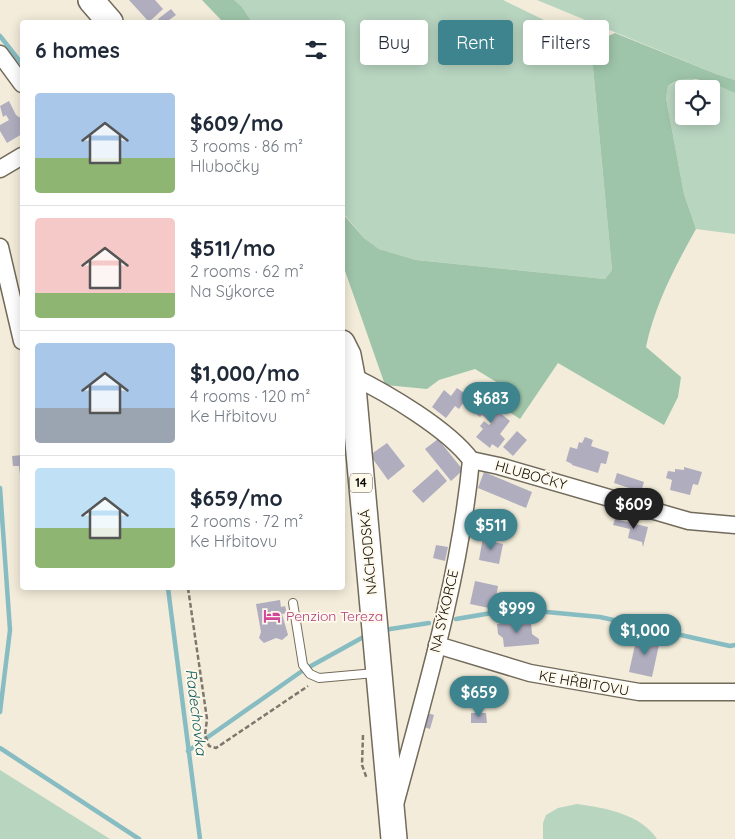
<!DOCTYPE html>
<html lang="en">
<head>
<meta charset="utf-8">
<style>
  :root { --surface:#fff; --page:#f6f6f7; --text:#1f2937; --muted:#747a83; --line:#e0e1e3; --accent:#3e848e }
  body { margin:0; font-family:Quicksand,sans-serif; background:var(--page); color:var(--text); height:100vh; display:flex; flex-direction:column; font-size:19px; white-space:nowrap }
  * { box-sizing:border-box; margin:0 }
  p { font-size:16px; color:var(--muted) }
  .icon { flex:none; width:28px; height:28px; fill:none; stroke:currentColor; stroke-width:2; stroke-linecap:round; stroke-linejoin:round }
  .map { position:relative; flex:1; overflow:hidden }
  .drawer { position:absolute; left:20px; top:20px; width:325px; height:570px; display:flex; flex-direction:column; background:var(--surface); border-radius:5px; box-shadow:0 2px 12px #0003 }
  .drawer>* { flex:none }
  .hud { position:absolute; left:360px; top:20px; width:300px; height:45px; display:flex; gap:10px }
  .fabs { position:absolute; left:675px; top:80px; display:grid; gap:10px }
  .fabs a { display:grid; place-items:center; width:45px; height:45px; border-radius:5px; background:var(--surface); box-shadow:0 2px 12px #0003; font-size:25px }
  .price { position:absolute; translate:-50% -42px; padding:0 11px; border-radius:18px; background:var(--accent); color:#fff; font-size:16px; line-height:32px; filter:drop-shadow(0 1px 2px #0008) }
  .price::after { content:''; position:absolute; left:50%; top:30px; width:15px; height:11px; margin-left:-8px; background:inherit; clip-path:polygon(0 0,100% 0,50% 100%) }
  .price.active { background:#222; color:#fff }
  ul { padding:0; list-style:none }
  li { display:flex; align-items:center; gap:15px; height:125px; padding:0 15px }
  li+li { border-top:1px solid var(--line) }
  li span { display:grid; place-items:center; flex:none; width:140px; height:100px; border-radius:5px; color:#555 }
  li>.icon { margin-inline-start:auto }
  span .icon { width:60px; height:60px; fill:#fffc; stroke-width:1 }
  li b { font-size:21px }
  h2 { display:flex; justify-content:space-between; align-items:center; height:60px; padding:0 15px; font-size:21px }
  .pill { padding:0 18px; border-radius:5px; background:var(--surface); box-shadow:0 2px 12px #0003; font-size:18px; line-height:45px }
  .pill.active { background:var(--accent); color:#fff }
  .map>svg:first-child { display:block }
  .green { fill:#b8d5c0; fill-rule:evenodd }
  .forest { fill:#9ec5a9 }
  .lines { fill:none; stroke-linecap:round; stroke-linejoin:round }
  .stream { stroke:#87bdc2; stroke-width:4.5 }
  .building { fill:#b0adbf }
  .service-casing { stroke:#726b5b; stroke-width:10 }
  .minor-casing { stroke:#726b5b; stroke-width:19 }
  .primary-casing { stroke:#726b5b; stroke-width:28 }
  .path { stroke:#7d786d; stroke-width:2.5; stroke-dasharray:5 2.5; stroke-linecap:butt }
  .service { stroke:#fff; stroke-width:8 }
  .minor { stroke:#fff; stroke-width:16 }
  .primary { stroke:#fff; stroke-width:25 }
  .labels { text-anchor:middle; stroke-width:4; stroke-linejoin:round; paint-order:stroke }
  .shield { fill:#fff9eb; stroke:#56524b; stroke-width:1 }
  .shield-label { font-size:12px; font-weight:bold; fill:#0d0b06 }
  .street-label { font-size:14px; fill:#0d0b06; stroke:#fff9eb }
  .hotel-label { font-size:14px; fill:#b23c85; stroke:#fff9eb; text-anchor:start }
  .water-label { font-size:15px; font-style:italic; fill:#0f5c62; stroke:#fff9eb }
</style>
</head>
<body>
<div class="map">
<svg width="735" height="839" viewBox="0 0 735 839">
  <rect width="100%" height="100%" fill="#f3ecda"/>
  <g class="green">
    <path d="M234,0H503L577,36L588,45L592,57L612,270L605,279L416,260L379,249L364,238L343,213L342,22H252L242,7Z"/>
    <path d="M537,0H735V80L716,74Z"/>
    <path d="M688,78L722,86L735,93V234L696,229L684,194L666,98L668,86L679,80ZM684,89H711V116H684Z"/>
    <path d="M0,770L110,839H0Z"/>
    <path d="M577,804C606,808 640,814 657,839H543V823L546,815L558,808Z"/>
  </g>
  <g class="forest">
    <path d="M202,0H234L242,7L252,22H223Z"/>
    <path d="M615,33L716,74L735,80V93C716,84 687,70 668,86L666,98L684,194L696,229C675,267 655,304 646,347L681,377L678,397L664,425L558,363L520,419L484,396L498,383L475,369L439,380L427,389L385,385L343,265L342,213L364,238L379,249L416,260L605,279L612,270L592,57L588,45Z"/>
  </g>
  <g class="lines">
    <g class="stream">
      <path d="M0,36L22,64"/>
      <path d="M0,488L10,630L0,712"/>
      <path d="M168,588L200,839"/>
      <path d="M456,619L515,609L600,617L730,646L735,645"/>
      <path d="M384,630L429,623"/>
      <path d="M0,748L139,839"/>
      <path d="M188,751L302,671L367,635"/>
    </g>
  </g>
  <g class="building">
    <path d="M129,0H155L163,9L149,22Z"/>
    <path d="M171,9L176,15L169,20L172,22H160L158,19Z"/>
    <path d="M9,101L16,115L22,119V134L7,143L0,131V125L9,120L6,115L3,117L0,106Z"/>
    <path d="M469,386L473,389L459,409L455,406L446,418L432,407L444,390L451,396L457,388L464,393Z"/>
    <path d="M482,398L510,421L500,434L505,439L498,448L492,444L490,448L476,437L483,429L480,426L484,421L489,425L491,423L482,415L480,417L472,411Z"/>
    <path d="M517,431L527,440L513,456L503,447Z"/>
    <path d="M585,437L593,440L591,446L609,452L606,464L601,463L598,473L572,465V464L566,461L570,447L577,449L579,442L582,443Z"/>
    <path d="M438,439L463,470L451,481L425,449Z"/>
    <path d="M387,443L405,466L388,480L370,455Z"/>
    <path d="M22,455V484H21L19,466H13L12,456Z"/>
    <path d="M684,467L702,472L698,485L693,484L690,495L670,490L672,480L666,478L668,471L675,472V469L684,470Z"/>
    <path d="M437,469L447,481L423,503L412,491Z"/>
    <path d="M484,472L532,492L526,508L478,488Z"/>
    <path d="M617,473L644,482L641,492L614,483Z"/>
    <path d="M615,519L648,527L643,547L642,542L628,538L630,529L613,525Z"/>
    <path d="M483,537L490,539L489,541L503,544L499,564L479,560Z"/>
    <path d="M436,545L448,547L445,561L433,558Z"/>
    <path d="M475,581L498,586L494,609L470,604Z"/>
    <path d="M280,600L281,607L285,606L287,613L282,614L288,635L282,640L276,638L264,643L259,638L261,632L256,604Z"/>
    <path d="M531,622L532,634L539,639V644L504,647L503,638L498,634L497,624Z"/>
    <path d="M637,636L660,640L652,677L629,672Z"/>
    <path d="M427,713L434,715L430,729L424,727Z"/>
    <path d="M471,713H486L487,723H471Z"/>
  </g>
  <g class="lines">
    <g class="service-casing">
      <path id="service" d="M293,603L303,665L310,674L319,678L375,673"/>
    </g>
    <g class="minor-casing">
      <g id="minor">
        <path d="M0,54L22,84"/>
        <path d="M0,169L22,156"/>
        <path d="M0,247L22,341"/>
        <path d="M352,376C387,393 448,429 471,460C460,576 426,689 396,801"/>
        <path d="M471,460L499,466L689,521L735,525"/>
        <path d="M437,645L530,673L639,692H735"/>
      </g>
    </g>
    <g class="primary-casing">
      <g id="primary">
        <path d="M91,0L110,22"/>
        <path d="M342,343L348,355L352,376L394,839"/>
      </g>
    </g>
    <g class="path">
      <path d="M188,588L207,719L205,735L209,746L216,748L308,686"/>
      <path d="M363,735L362,765L367,779"/>
    </g>
    <use href="#service" class="service"/>
    <use href="#minor" class="minor"/>
    <use href="#primary" class="primary"/>
  </g>
  <defs>
    <g id="hotel-bare" transform="scale(1.35)"><path d="M-6-4.5h1.5V1H6V5H4.5V3h-9V5H-6ZM-4 0a1.8 1.8 0 1 1 3.6 0ZM.5 0V-2.5h3Q6-2.5 6 0Z" fill="#d1479c" stroke="#fff9eb" stroke-width="2.5" paint-order="stroke"/></g>
  </defs>
  <g fill-rule="evenodd">
    <use href="#hotel-bare" x="272" y="616"/>
  </g>
  <g class="labels">
    <rect class="shield" x="350" y="473.5" width="22" height="19" rx="4"/>
    <g class="shield-label">
      <text x="361" y="487">14</text>
    </g>
    <g class="street-label">
      <text transform="translate(531 475) rotate(16)" y="5">HLUBOČKY</text>
      <text transform="translate(368 552) rotate(-95)" y="5">NÁCHODSKÁ</text>
      <text transform="translate(444 611) rotate(-77)" y="5">NA SÝKORCE</text>
      <text transform="translate(584 683) rotate(10)" y="5">KE HŘBITOVU</text>
    </g>
    <g class="hotel-label">
      <text x="286" y="621">Penzion Tereza</text>
    </g>
    <g class="water-label">
      <text transform="translate(196 712) rotate(83)" y="5">Radechovka</text>
    </g>
  </g>
</svg>
<div class="fabs">
<a><svg class="icon" aria-label="locate" viewBox="0 0 24 24"><circle cx="12" cy="12" r="6"/><path d="M12 2v4M12 18v4M2 12h4M18 12h4"/></svg></a>
</div>
<b class="price" style="left:491px;top:424px">$683</b>
<b class="price active" style="left:634px;top:530px">$609</b>
<b class="price" style="left:491px;top:551px">$511</b>
<b class="price" style="left:517px;top:634px">$999</b>
<b class="price" style="left:645px;top:656px">$1,000</b>
<b class="price" style="left:479px;top:718px">$659</b>
<div class="hud">
<a class="pill">Buy</a>
<a class="pill active">Rent</a>
<a class="pill">Filters</a>
</div>
<section class="drawer">
<h2>6 homes<svg class="icon" aria-label="filters" viewBox="0 0 24 24"><path d="M4 7h16M4 17h16"/><circle cx="9" cy="7" r="2"/><circle cx="15" cy="17" r="2"/></svg></h2>
<ul>
<li><span style="background:linear-gradient(#a9c7e8 65%,#8fb573 0)"><svg class="icon" aria-label="home" viewBox="0 0 24 24"><path d="M3 11l9-7 9 7M6 9v11h12V9"/></svg></span><div><b>$609/mo</b><p>3 rooms · 86 m²</p><p>Hlubočky</p></div></li>
<li><span style="background:linear-gradient(#f6c9c9 75%,#8fb573 0)"><svg class="icon" aria-label="home" viewBox="0 0 24 24"><path d="M3 11l9-7 9 7M6 9v11h12V9"/></svg></span><div><b>$511/mo</b><p>2 rooms · 62 m²</p><p>Na Sýkorce</p></div></li>
<li><span style="background:linear-gradient(#a9c7e8 65%,#9aa5b1 0)"><svg class="icon" aria-label="home" viewBox="0 0 24 24"><path d="M3 11l9-7 9 7M6 9v11h12V9"/></svg></span><div><b>$1,000/mo</b><p>4 rooms · 120 m²</p><p>Ke Hřbitovu</p></div></li>
<li><span style="background:linear-gradient(#bfe0f5 60%,#8fb573 0)"><svg class="icon" aria-label="home" viewBox="0 0 24 24"><path d="M3 11l9-7 9 7M6 9v11h12V9"/></svg></span><div><b>$659/mo</b><p>2 rooms · 72 m²</p><p>Ke Hřbitovu</p></div></li>
</ul>
</section>
</div>
</body>
</html>
